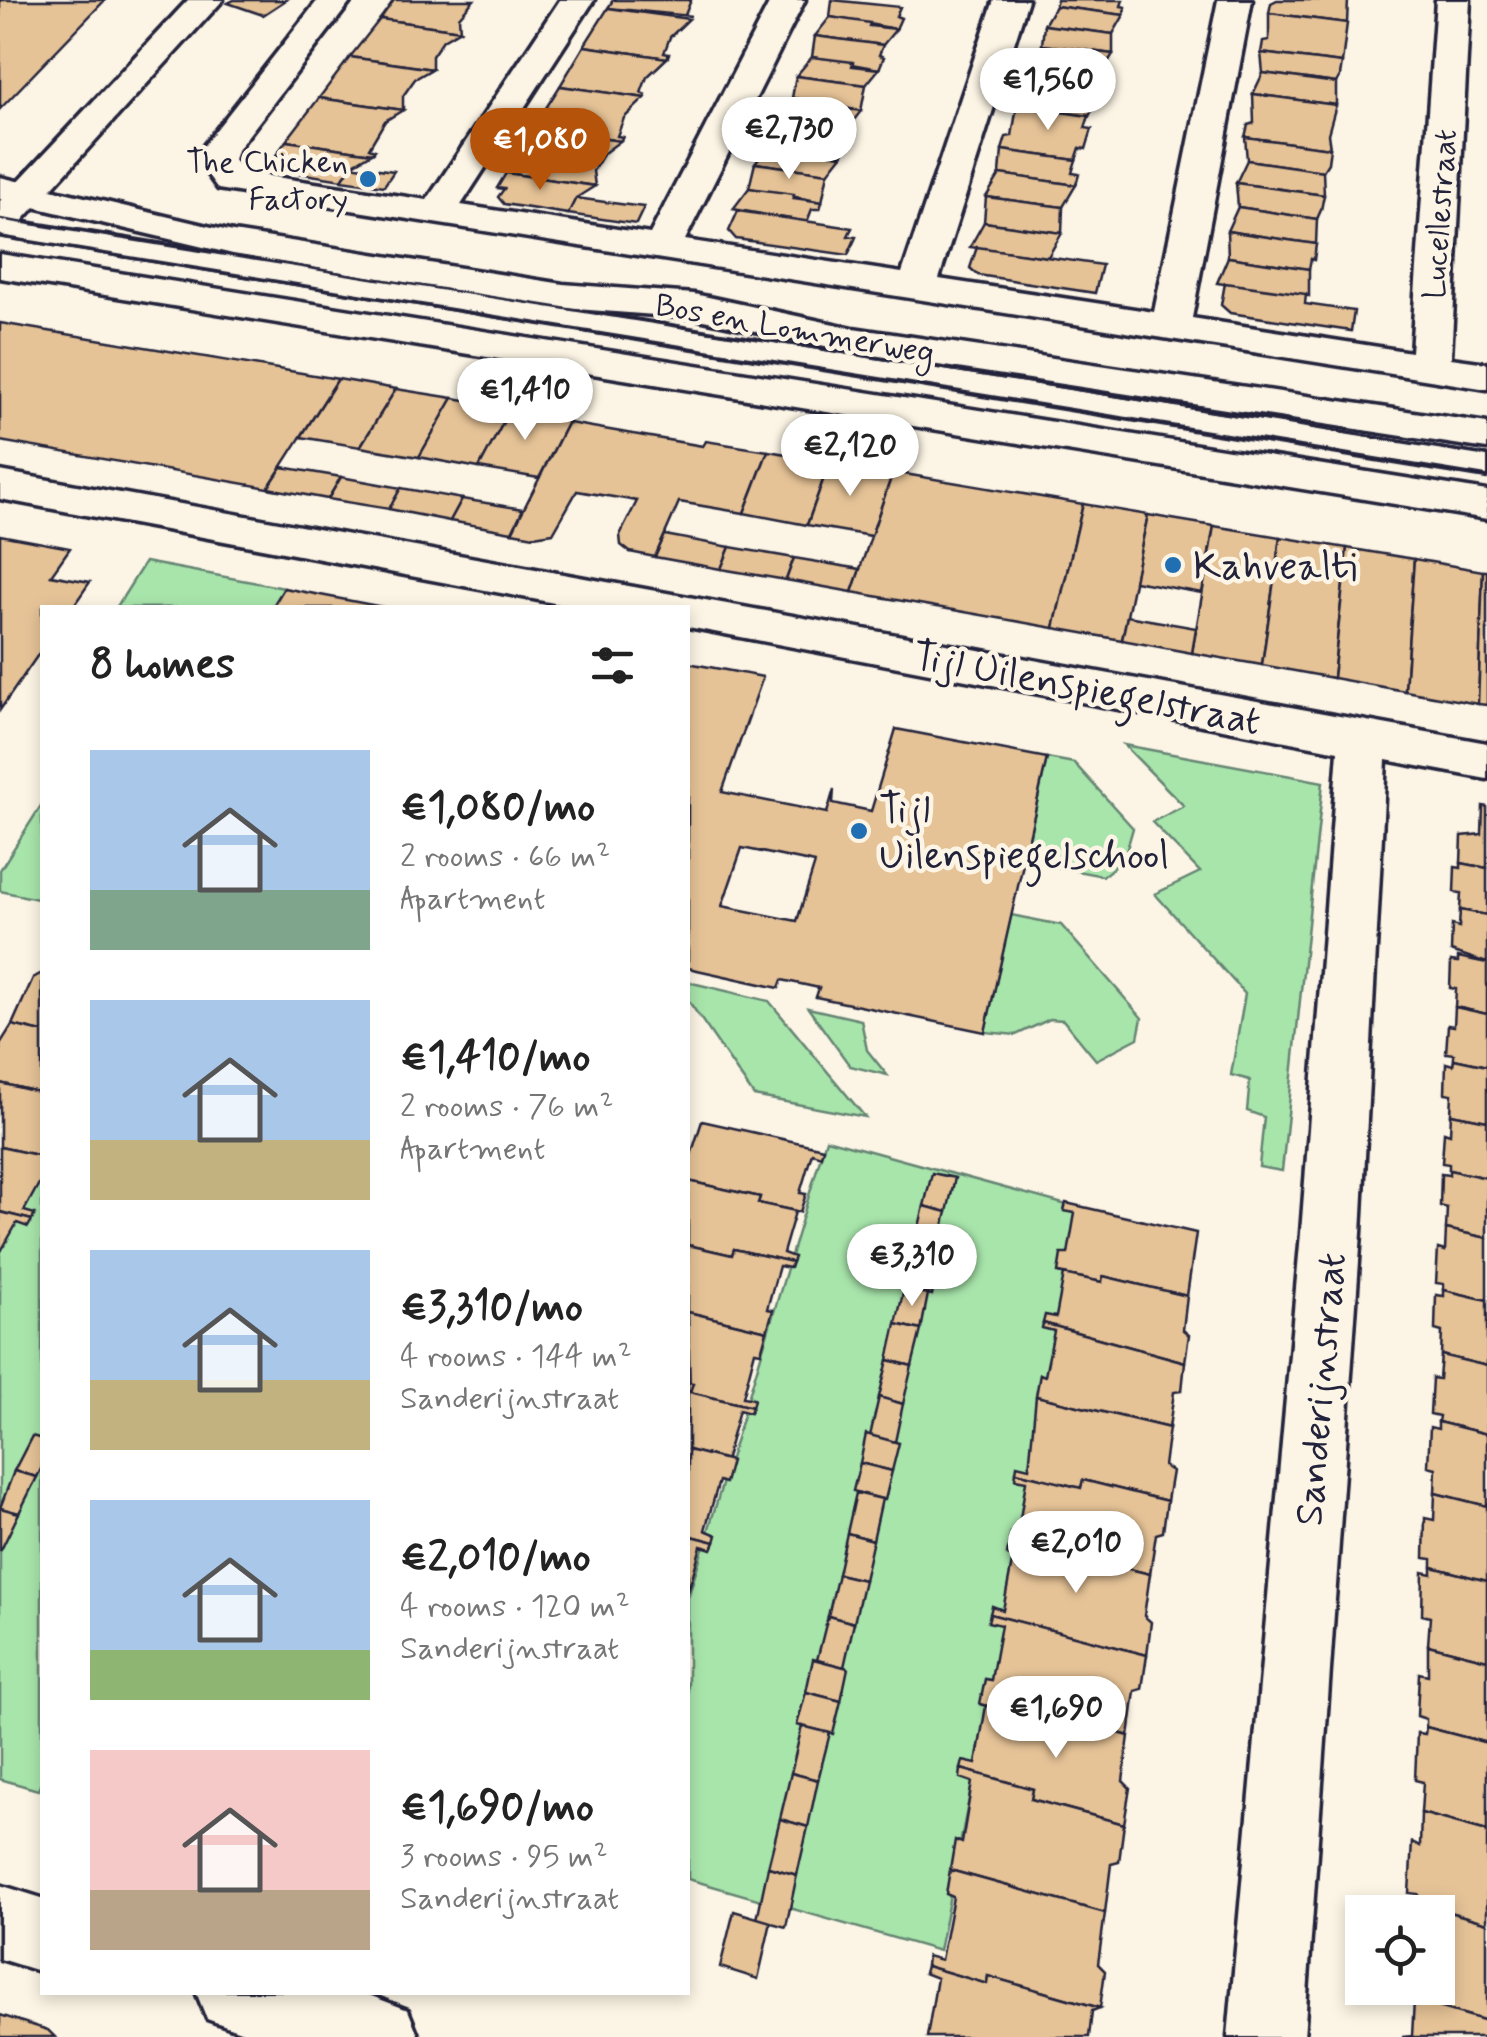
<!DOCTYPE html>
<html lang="en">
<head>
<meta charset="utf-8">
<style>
  :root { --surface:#fff; --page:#f2f2f2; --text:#222; --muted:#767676; --accent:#b45309 }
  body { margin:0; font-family:Mynerve,sans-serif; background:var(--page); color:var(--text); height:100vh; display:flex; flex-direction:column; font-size:38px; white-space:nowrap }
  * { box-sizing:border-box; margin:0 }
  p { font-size:32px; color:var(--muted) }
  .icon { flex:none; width:55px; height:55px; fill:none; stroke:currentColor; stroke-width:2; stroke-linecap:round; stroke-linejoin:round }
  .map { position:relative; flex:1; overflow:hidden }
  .sheet { position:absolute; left:40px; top:605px; width:650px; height:1390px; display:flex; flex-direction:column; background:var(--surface); border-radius:0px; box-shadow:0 5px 15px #0003 }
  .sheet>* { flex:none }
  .controls { position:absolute; left:1345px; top:1895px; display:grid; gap:20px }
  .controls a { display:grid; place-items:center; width:110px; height:110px; border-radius:0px; background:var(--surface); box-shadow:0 5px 15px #0003; font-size:50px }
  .price { position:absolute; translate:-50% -85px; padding:0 22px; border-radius:35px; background:#fff; color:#222; font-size:32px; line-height:65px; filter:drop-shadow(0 2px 5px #0008) }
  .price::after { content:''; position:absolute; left:50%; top:60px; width:30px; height:22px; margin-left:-15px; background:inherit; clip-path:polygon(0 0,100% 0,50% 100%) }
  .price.on { background:var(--accent); color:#fff }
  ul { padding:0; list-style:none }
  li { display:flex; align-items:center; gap:30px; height:250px; padding:0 50px }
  li span { display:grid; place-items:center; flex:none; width:280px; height:200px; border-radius:0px; color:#555 }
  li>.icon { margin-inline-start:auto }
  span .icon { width:120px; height:120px; fill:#fffc; stroke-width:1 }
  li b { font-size:42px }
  h2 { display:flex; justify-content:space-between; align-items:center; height:120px; padding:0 50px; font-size:42px }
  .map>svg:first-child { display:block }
  .green { fill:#a8e5ab; stroke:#658473; stroke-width:2.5 }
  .building { fill:#e6c397; stroke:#22223b; stroke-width:2.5; fill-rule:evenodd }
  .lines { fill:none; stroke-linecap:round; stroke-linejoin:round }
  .lane-casing { stroke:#22223b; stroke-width:7 }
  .street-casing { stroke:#22223b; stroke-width:7 }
  .secondary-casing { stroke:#22223b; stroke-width:7 }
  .lane { fill:#fcf5e5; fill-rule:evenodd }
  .street { fill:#fcf5e5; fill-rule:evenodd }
  .secondary { fill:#fcf5e5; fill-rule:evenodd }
  .tram { stroke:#22223b; stroke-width:2.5 }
  .poi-dot { fill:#1f6fb2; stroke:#fcf5e5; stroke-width:4 }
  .labels { text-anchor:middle; stroke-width:9; stroke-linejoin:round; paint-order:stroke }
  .far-poi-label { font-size:32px; fill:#22223b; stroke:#fcf5e5; text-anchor:end }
  .far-street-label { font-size:32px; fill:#22223b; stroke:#fcf5e5 }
  .poi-label { font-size:40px; fill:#22223b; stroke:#fcf5e5; text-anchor:start }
  .street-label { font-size:40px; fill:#22223b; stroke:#fcf5e5 }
</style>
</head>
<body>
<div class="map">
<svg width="1487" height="2037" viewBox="0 0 1487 2037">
  <rect width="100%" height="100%" fill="#fcf5e5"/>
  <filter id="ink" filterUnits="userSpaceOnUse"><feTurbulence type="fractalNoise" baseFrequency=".01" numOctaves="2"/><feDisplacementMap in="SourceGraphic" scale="20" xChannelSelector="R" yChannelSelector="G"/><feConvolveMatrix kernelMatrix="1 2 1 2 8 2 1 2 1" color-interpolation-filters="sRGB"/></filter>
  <g filter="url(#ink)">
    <g class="green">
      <path d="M145,562L284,588L272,607L116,608Z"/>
      <path d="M1124,745L1323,782L1282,1171L1259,1167L1264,1117L1247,1111L1250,1080L1231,1075L1245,994L1155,894L1200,872L1152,822L1184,806Z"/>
      <path d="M1047,758L1074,763L1133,828L1124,859L1103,876L1024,861Z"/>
      <path d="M42,804V900L0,891V870Z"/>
      <path d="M1011,915L1061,925L1142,1018L1138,1038L1096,1060L1063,1020L1050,1019L1016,1035L985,1032Z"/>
      <path d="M688,982L769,1001L865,1117L754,1096L688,1000Z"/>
      <path d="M808,1008L861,1020L867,1050L887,1075L850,1066Z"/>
      <path d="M826,1139L1085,1210L939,1951L688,1879V1598Z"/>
      <path d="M42,1169V1781L38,1790L0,1779V1242Z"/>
    </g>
    <g class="building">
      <path d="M0,0H105L0,109Z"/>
      <path d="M234,0H286L263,15L228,3Z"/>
      <path d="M394,0H474L459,17L460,30L380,19Z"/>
      <path d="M613,0H691L685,15L691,16L608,8Z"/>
      <path d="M832,0L900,7L896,16L901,18L896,29L830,17Z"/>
      <path d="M1057,0H1123L1121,6L1126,7L1124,15L1055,6Z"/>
      <path d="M1348,0L1347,23L1269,13L1271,3L1277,0Z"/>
      <path d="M1055,6L1124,15L1113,34L1044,25Z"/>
      <path d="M608,8L689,19L670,37L664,53L669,54L667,58L584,46Z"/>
      <path d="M1269,13L1347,23L1342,63L1261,53L1263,41L1269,40Z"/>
      <path d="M830,17L870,23L869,26L896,29L883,45L815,36Z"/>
      <path d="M380,19L460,30L443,40L432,56V69L350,57Z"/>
      <path d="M1044,25L1113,34V54L1042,45Z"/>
      <path d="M815,36L883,45L879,55L884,57L879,69L812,57Z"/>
      <path d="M1042,45L1113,54L1101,74L1031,64Z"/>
      <path d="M584,46L667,58L647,77L641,93L646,95L645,98L560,86Z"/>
      <path d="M1261,53L1342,63L1340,76L1336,83L1263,73Z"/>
      <path d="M350,57L432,69L415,79L403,96V110L319,98Z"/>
      <path d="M812,57L853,62L852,66L879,69L866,85L796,76Z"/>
      <path d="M1031,64L1101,74L1098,85L1104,86L1101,95L1029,86Z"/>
      <path d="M1263,73L1336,83V105L1253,94Z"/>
      <path d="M796,76L866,85L861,111L792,98Z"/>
      <path d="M560,86L645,98L624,118L617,136L623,137L620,141L533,128Z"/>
      <path d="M1029,86L1101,95L1089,116L1017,106Z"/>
      <path d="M1253,94L1336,105L1328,134L1330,148L1245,137L1248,125L1254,123Z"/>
      <path d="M319,98L403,110L385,121L369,148L375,150L372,153L286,141Z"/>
      <path d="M792,98L834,104L833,107L861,111L847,129L776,119Z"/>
      <path d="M1017,106L1089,116L1085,128L1092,129L1086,149L1080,148L1076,160L1002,150L1006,137L1012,136Z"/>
      <path d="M776,119L847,129L842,140L848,142L842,155L771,142Z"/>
      <path d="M533,128L620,141L604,153L593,171L595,186L506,173Z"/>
      <path d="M1245,137L1330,148L1328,163L1323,171L1247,160Z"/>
      <path d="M286,141L372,153L352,165L342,180L280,170L276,164L282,156L276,155Z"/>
      <path d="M771,142L815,148L813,151L842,155L828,173L755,163Z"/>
      <path d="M1002,150L1076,160L1072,173L1079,174L1076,185L1000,174Z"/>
      <path d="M1247,160L1323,171L1324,195L1236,183Z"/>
      <path d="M755,163L828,173L822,202L749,188Z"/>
      <path d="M352,165L357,166L394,171L384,186L342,180Z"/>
      <path d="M506,173L595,186L576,198L568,214L504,204L498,197L504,189L497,188Z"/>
      <path d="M1000,174L1076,185L1063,207L986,197Z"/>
      <path d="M1236,183L1324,195L1321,210L1317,219L1238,207Z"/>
      <path d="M749,188L794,194L793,198L822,202L820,209H812L807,222L733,209Z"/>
      <path d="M986,197L1063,207L1062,233L984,222Z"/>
      <path d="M576,198L620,204L644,207L636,224L568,214Z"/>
      <path d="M1238,207L1317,219L1316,244L1227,231Z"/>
      <path d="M738,211L852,228L848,236L856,237L848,255L736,239L729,231Z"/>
      <path d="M984,222L1062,233L1048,257L970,247Z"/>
      <path d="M1227,231L1316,244L1314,260L1311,259L1309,269L1228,257Z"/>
      <path d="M977,247L1102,265L1095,293L978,275L970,268Z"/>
      <path d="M1228,257L1309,269V296L1217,283Z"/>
      <path d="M1225,283L1306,294L1305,304L1354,311L1351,331L1230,313L1221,305Z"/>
      <path d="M0,323L338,379L268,488L0,441Z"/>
      <path d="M338,379L396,389L360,447L301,437Z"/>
      <path d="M396,389L453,398L419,457L360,447Z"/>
      <path d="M453,398L511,408L479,468L419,457Z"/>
      <path d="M511,408L570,418L539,478L479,468Z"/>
      <path d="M570,418L569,423L703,446L706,441L768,451L744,513L679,502L655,557L630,552L621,545L620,535L637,501L577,491L553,533L534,536L512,532Z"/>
      <path d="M768,451L830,461L807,525L744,513Z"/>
      <path d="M830,461L893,472L871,536L807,525Z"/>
      <path d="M282,467L341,477L328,499L268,488Z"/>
      <path d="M893,472L1083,504L1054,628L852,592Z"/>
      <path d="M341,477L401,488L389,509L328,499Z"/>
      <path d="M401,488L462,499L450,521L389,509Z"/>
      <path d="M462,499L523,509L512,532L450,521Z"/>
      <path d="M1083,504L1148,515L1122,640L1054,628Z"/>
      <path d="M1148,515L1214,526L1202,593L1134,581Z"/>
      <path d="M1214,526L1280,537L1262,665L1192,653Z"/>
      <path d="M0,535L70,548L51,575L90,582L72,608H42V649L0,710Z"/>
      <path d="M665,535L730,547L721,569L655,557Z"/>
      <path d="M1280,537L1347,548L1333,678L1262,665Z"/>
      <path d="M730,547L794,558L786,580L721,569Z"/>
      <path d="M1347,548L1414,559L1405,691L1333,678Z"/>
      <path d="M794,558L860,569L852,592L786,580Z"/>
      <path d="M1414,559L1483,571L1478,704L1405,691Z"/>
      <path d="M1483,571H1487V705L1478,704Z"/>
      <path d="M284,588L388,608H272Z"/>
      <path d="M1127,616L1196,628L1192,653L1122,640Z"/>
      <path d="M688,663L763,677L722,792L827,813L834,789L833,803L871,811L896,729L1047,758L985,1032L816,997L819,988L782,980L779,988L688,968ZM742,848L815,863L797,921L722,906Z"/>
      <path d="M1483,806L1487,807V868L1461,863L1462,836L1482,834Z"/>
      <path d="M1461,863L1487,868V915L1460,910L1461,893L1454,892L1455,867L1461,868Z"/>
      <path d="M1460,910L1487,915V963L1451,951L1452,925L1459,927Z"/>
      <path d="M1458,957L1487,963V1014L1455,1007L1456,989L1450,988L1451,961L1458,962Z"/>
      <path d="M42,973V1032L12,1025L33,978Z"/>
      <path d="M1455,1007L1487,1014V1066L1454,1059V1054L1446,1053L1448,1025L1454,1026Z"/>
      <path d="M12,1025L42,1032V1093L0,1083V1044Z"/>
      <path d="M1454,1059L1487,1066V1121L1451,1114L1452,1094L1445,1093L1446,1063L1453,1065Z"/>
      <path d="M0,1083L42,1093V1156L0,1147Z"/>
      <path d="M1451,1114L1487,1121V1178L1449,1170V1164L1442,1163L1444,1132L1450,1134Z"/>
      <path d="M702,1121L823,1148L821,1156L812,1153L800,1193L806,1194L800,1212L758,1203L760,1197L688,1181V1164Z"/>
      <path d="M0,1147L42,1156V1178L24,1211L35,1214L32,1220L0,1212Z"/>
      <path d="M1449,1170L1487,1178V1238L1446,1229L1447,1208L1440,1206L1441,1174L1449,1175Z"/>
      <path d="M932,1173L955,1178L947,1212L924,1206Z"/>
      <path d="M688,1181L760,1197L758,1203L800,1212H795L783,1253L794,1257L792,1262L734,1249L732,1255L688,1245Z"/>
      <path d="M1066,1203L1196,1233L1187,1296L1103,1276L1102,1282L1058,1273L1061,1254H1068L1075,1213L1064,1211Z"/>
      <path d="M924,1206L947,1212L939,1245L916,1239Z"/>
      <path d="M0,1212L32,1220L28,1227L17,1223L0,1253Z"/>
      <path d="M1446,1229L1487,1238V1300L1444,1290V1284L1436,1283L1438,1249L1445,1251Z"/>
      <path d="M912,1239L943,1245L938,1270L906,1263Z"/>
      <path d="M688,1245L732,1255L734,1249L792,1262L790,1268L779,1266L767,1309L773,1310L767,1331L688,1312Z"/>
      <path d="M906,1263L938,1270L932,1295L901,1288Z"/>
      <path d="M1058,1273L1102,1282L1103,1276L1187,1296L1183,1330L1189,1335L1185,1362L1043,1323L1045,1315L1056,1317L1064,1274Z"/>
      <path d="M904,1289L928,1294L921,1330L896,1324Z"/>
      <path d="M1444,1290L1487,1300V1366L1441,1355L1442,1332L1435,1330L1436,1295L1444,1296Z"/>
      <path d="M688,1312L767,1331L761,1352L755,1351L743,1397L754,1399L752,1407L690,1392Z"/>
      <path d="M1043,1323L1185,1362L1182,1391L1174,1392L1169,1428L1036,1396L1040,1374L1045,1376L1054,1331L1042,1328Z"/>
      <path d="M896,1324L921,1330L912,1366L888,1360Z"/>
      <path d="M1441,1355L1487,1366V1434L1438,1422L1439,1416L1430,1414L1432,1378L1439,1379Z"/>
      <path d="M888,1360L912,1366L903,1404L879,1397Z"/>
      <path d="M688,1382L693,1383L690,1392L752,1407L750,1413L739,1410L726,1458L731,1461L688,1450Z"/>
      <path d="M1036,1396L1169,1428L1164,1466L1172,1471L1167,1501L1083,1480L1081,1488L1016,1472L1017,1465L1029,1468Z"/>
      <path d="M879,1397L903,1404L895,1442L870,1436Z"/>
      <path d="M1438,1422L1487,1434V1506L1435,1493L1436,1468L1428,1466L1430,1427L1438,1429Z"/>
      <path d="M866,1434L899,1443L892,1471L860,1463Z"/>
      <path d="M32,1436L42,1439V1467L37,1477L14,1471Z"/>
      <path d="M688,1450L731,1461L725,1483L719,1481L705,1530L717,1535L715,1542L688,1535Z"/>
      <path d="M860,1463L892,1471L885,1500L853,1491Z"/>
      <path d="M14,1471L37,1477L19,1513L0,1508Z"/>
      <path d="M1016,1472L1081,1488L1083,1480L1167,1501L1163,1532L1156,1534L1150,1574L1058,1552L1059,1544L1011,1533L1018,1532L1026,1481L1015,1479Z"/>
      <path d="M856,1493L882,1499L873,1540L847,1533Z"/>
      <path d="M1435,1493L1487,1506V1581L1432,1567V1559L1424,1558L1425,1518L1434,1520Z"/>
      <path d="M0,1508L19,1513L1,1550H0Z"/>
      <path d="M847,1533L873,1540L864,1580L838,1574Z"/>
      <path d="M1011,1533L1059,1544L1058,1552L1150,1574L1144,1616L1151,1622L1147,1655L990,1614L992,1606L1003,1610L1013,1557L1007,1555Z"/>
      <path d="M688,1535L715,1542L712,1549L701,1546L688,1592Z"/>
      <path d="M1432,1567L1487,1581V1660L1428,1645L1430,1617L1422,1615L1423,1572L1432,1574Z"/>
      <path d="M838,1574L864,1580L854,1623L828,1616Z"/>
      <path d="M990,1614L1147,1655L1142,1689L1135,1691L1129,1736L1032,1709L1031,1717L980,1704L985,1679L991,1680L1001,1625L988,1622Z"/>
      <path d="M828,1616L854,1623L844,1667L817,1660Z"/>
      <path d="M1428,1645L1487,1660V1743L1426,1727V1719L1417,1716L1419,1673L1428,1675Z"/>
      <path d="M813,1659L848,1668L841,1701L806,1692Z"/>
      <path d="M806,1692L841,1701L833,1734L797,1725Z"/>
      <path d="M980,1704L1031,1717L1032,1709L1129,1736L1123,1781L1130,1788L1124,1824L1031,1799L1033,1789L961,1769L963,1761L976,1764L986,1706Z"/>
      <path d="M802,1726L830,1733L818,1780L791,1773Z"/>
      <path d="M1426,1727L1487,1743V1831L1421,1813L1423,1782L1415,1780L1417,1733L1425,1734Z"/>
      <path d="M961,1769L1033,1789L1031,1799L1124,1824L1119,1862L1111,1864L1105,1913L950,1870L955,1840L962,1843L972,1782L960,1778Z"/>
      <path d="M791,1773L818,1780L808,1827L780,1819Z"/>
      <path d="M1421,1813L1487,1831V1923L1418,1903V1894L1409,1893L1412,1842L1420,1846Z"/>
      <path d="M780,1819L808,1827L797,1875L768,1867Z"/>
      <path d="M768,1867L797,1875L786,1927L757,1919Z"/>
      <path d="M950,1870L1105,1913L1098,1964L1105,1971L1100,2008L988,1976L987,1984L926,1966L927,1956L941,1960L953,1897L946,1894Z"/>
      <path d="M1418,1903L1487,1923V2021L1414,2000V1988H1438V1912H1408H1418Z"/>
      <path d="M734,1911L771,1922L758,1979L720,1967Z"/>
      <path d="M926,1966L987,1984L988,1976L1100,2008L1092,2011L1089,2037H927L937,1978L924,1973Z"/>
      <path d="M1414,2000L1487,2021V2037H1402L1412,2036Z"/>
      <path d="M0,2015L48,2030L55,2037H0Z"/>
    </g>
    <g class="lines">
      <g class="lane-casing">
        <path id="lane" d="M0,219L1487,457V475L0,235Z"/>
      </g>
      <g class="street-casing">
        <g id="street">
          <path d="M188,0H223L13,231L0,234V201Z"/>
          <path d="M318,0H352L237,150L234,160L243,172L427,200L560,0H594L461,205L650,234L771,0H805L685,240L902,273L994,0H1028L939,279L1154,312L1218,0H1252L1192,318L1411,352L1436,0H1470L1451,358L1487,363V389L218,189L198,161L201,149Z"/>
          <path d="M0,471L1487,743V779L1386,760L1361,1233L1304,2037H1228L1301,1233L1338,751L688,627V608H581L0,499Z"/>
          <path d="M0,1885L42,1898V1972L0,1959Z"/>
          <path d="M196,1992H361L408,2010L419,2037H257L207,2019Z"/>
        </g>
      </g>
      <g class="secondary-casing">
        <g id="secondary">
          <path d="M0,177L233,232L563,284L694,294L853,328L1487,423V449L853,352L694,318L563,308L233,254L0,199Z"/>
          <path d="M0,254L1487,491V519L0,278Z"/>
        </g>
      </g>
      <use href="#lane" class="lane"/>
      <use href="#street" class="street"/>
      <use href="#secondary" class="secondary"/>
      <g class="tram">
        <path d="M0,219L1487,455"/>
        <path d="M0,237L1487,479"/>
      </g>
    </g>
  </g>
  <g class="poi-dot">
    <circle cx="368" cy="179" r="10"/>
    <circle cx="1173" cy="565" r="10"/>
    <circle cx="859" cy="831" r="10"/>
  </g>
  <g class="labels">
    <g class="far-poi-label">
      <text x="348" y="172">The Chicken<tspan x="348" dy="37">Factory</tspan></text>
    </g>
    <g class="far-street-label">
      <text transform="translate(1439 214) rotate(-86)" y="11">Lucellestraat</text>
      <text transform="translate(795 328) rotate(10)" y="11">Bos en Lommerweg</text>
    </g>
    <g class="poi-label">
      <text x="1193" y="579">Kahvealti</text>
      <text x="879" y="822">Tijl<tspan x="879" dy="46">Uilenspiegelschool</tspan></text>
    </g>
    <g class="street-label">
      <text transform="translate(1087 687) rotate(11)" y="14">Tijl Uilenspiegelstraat</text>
      <text transform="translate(1319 1389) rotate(-85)" y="14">Sanderijnstraat</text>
    </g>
  </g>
</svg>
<div class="controls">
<a><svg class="icon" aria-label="locate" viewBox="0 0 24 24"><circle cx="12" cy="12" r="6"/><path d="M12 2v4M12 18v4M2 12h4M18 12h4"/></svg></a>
</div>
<b class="price" style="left:1048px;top:133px">€1,560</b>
<b class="price" style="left:789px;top:182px">€2,730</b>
<b class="price on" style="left:540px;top:193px">€1,080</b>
<b class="price" style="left:525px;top:443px">€1,410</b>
<b class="price" style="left:850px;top:499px">€2,120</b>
<b class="price" style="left:912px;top:1309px">€3,310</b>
<b class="price" style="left:1076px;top:1596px">€2,010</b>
<b class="price" style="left:1056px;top:1761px">€1,690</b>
<section class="sheet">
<h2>8 homes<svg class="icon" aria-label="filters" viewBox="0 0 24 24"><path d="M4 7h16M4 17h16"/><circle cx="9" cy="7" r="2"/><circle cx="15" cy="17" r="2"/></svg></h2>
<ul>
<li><span style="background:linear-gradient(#a9c7e8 70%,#7fa58c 0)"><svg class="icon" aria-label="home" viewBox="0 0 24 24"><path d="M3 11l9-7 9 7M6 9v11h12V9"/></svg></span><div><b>€1,080/mo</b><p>2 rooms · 66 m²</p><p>Apartment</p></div></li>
<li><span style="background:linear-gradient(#a9c7e8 70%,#c2b280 0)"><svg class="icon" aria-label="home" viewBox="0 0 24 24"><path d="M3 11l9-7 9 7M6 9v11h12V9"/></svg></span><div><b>€1,410/mo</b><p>2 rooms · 76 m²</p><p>Apartment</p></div></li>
<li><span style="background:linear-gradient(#a9c7e8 65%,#c2b280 0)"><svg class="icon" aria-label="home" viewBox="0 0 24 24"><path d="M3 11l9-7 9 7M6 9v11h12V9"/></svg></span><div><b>€3,310/mo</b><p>4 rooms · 144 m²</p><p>Sanderijnstraat</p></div></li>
<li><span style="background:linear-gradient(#a9c7e8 75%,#8fb573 0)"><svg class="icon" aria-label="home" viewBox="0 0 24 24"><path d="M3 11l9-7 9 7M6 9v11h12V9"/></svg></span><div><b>€2,010/mo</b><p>4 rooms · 120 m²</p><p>Sanderijnstraat</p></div></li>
<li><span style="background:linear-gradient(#f6c9c9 70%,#b9a48a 0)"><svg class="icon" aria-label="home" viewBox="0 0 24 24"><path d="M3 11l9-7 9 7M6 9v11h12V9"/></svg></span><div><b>€1,690/mo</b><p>3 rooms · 95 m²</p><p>Sanderijnstraat</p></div></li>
</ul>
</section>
</div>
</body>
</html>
